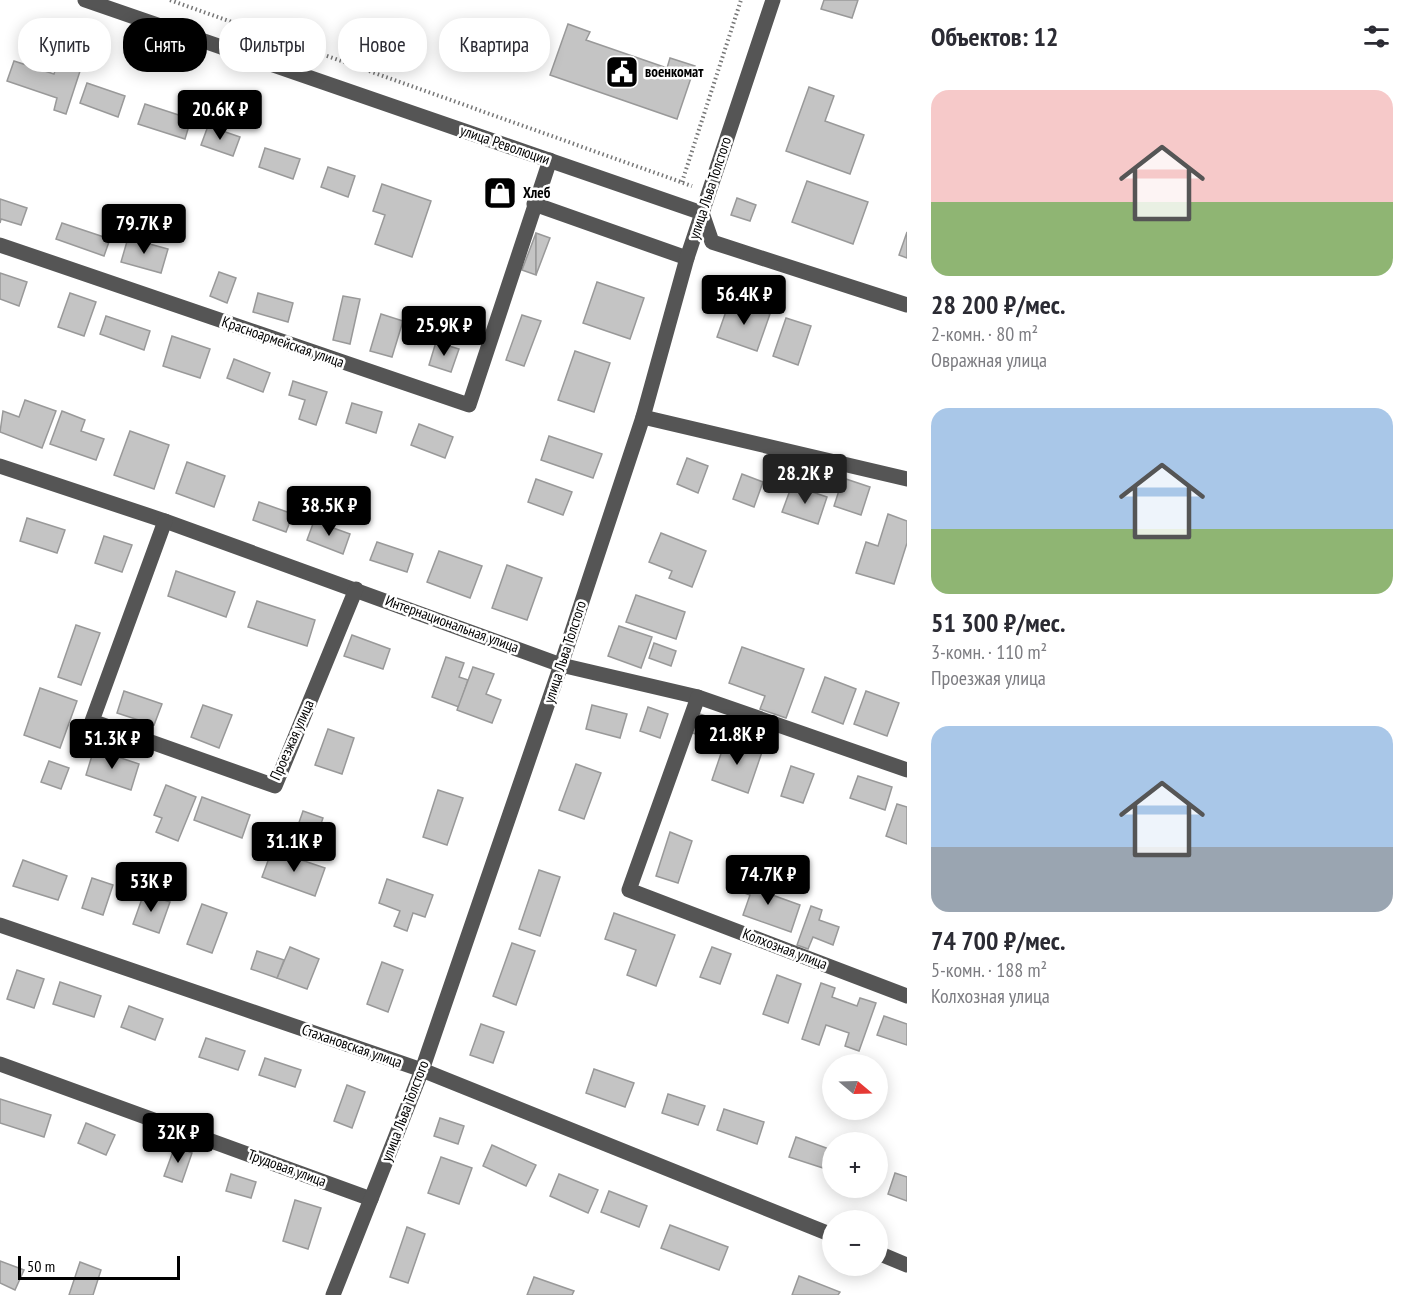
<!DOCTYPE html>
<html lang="ru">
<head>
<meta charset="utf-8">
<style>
  :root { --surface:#fff; --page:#f7f7f7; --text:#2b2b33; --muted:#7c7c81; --accent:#000 }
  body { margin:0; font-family:"PT Sans Narrow",sans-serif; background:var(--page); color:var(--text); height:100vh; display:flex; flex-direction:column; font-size:22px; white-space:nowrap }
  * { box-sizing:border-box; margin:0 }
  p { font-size:20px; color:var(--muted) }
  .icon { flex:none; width:33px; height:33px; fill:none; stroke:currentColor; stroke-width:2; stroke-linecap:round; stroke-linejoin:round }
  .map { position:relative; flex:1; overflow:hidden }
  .side { display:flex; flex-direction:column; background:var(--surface); width:510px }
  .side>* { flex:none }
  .top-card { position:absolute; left:18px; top:18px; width:570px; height:54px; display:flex; gap:12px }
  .needle { width:39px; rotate:109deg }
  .buttons { position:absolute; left:822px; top:1054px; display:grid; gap:12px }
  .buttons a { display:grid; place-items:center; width:66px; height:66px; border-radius:50%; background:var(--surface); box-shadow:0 3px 15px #0003; font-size:30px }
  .scale { position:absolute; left:18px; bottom:15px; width:162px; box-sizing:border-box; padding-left:6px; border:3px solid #000; border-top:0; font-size:16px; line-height:21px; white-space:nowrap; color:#000; -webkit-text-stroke:4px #fff; paint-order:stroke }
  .price { position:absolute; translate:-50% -51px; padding:0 14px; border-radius:6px; background:var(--accent); color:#fff; font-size:20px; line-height:39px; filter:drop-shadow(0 2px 3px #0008) }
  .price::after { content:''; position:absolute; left:50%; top:36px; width:18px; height:14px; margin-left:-9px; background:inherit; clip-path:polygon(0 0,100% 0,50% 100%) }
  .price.on { background:#222; color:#fff }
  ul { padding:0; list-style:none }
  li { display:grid; align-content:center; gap:12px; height:318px; padding:0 24px }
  li span { display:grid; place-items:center; height:186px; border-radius:18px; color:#555 }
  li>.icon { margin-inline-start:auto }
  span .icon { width:108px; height:108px; fill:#fffc; stroke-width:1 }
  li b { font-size:26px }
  h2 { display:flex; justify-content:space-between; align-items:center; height:72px; padding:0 24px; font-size:26px }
  .chip { padding:0 21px; border-radius:24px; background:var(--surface); box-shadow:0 3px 15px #0003; font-size:21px; line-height:54px }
  .chip.on { background:var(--accent); color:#fff }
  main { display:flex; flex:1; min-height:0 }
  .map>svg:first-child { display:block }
  .building { fill:#c4c4c4; stroke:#999; stroke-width:1.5 }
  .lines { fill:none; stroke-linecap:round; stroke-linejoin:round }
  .path { stroke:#777; stroke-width:4; stroke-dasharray:1.5 3; stroke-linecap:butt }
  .minor { stroke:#555; stroke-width:15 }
  .labels { text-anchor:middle; stroke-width:5; stroke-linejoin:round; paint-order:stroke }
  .poi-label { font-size:15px; font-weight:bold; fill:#000; stroke:#fff; text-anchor:start }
  .street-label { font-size:15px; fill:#000; stroke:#fff }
</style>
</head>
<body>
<main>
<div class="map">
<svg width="907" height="1295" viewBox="0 0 907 1295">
  <rect width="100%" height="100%" fill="#fff"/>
  <g class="building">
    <path d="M824,0H858L852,18L821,9Z"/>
    <path d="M568,24L590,32L586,40L667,68L670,58L695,66L677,119L550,75Z"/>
    <path d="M60,55L83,62L66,114L54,110L57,98L7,81L14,61L54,74Z"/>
    <path d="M87,83L125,96L118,117L80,103Z"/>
    <path d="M809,87L834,96L825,121L864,135L850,174L786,151Z"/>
    <path d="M145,104L191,119L185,139L138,124Z"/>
    <path d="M208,126L240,137L233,156L201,145Z"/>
    <path d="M265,148L300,159L293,179L259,167Z"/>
    <path d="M328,167L355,176L348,197L321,187Z"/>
    <path d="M807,181L868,202L853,244L792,222Z"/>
    <path d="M382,184L431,201L412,257L375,244L385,215L373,211Z"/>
    <path d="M737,198L756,205L750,221L731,215Z"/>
    <path d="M0,199L27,208L21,225L1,219L0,223Z"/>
    <path d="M62,223L110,239L104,256L56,239Z"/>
    <path d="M907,232V258L899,255Z"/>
    <path d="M536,233V275L522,270Z"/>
    <path d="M536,233L550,238L536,275Z"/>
    <path d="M128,238L168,249L161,273L121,262Z"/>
    <path d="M219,272L236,278L227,303L210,296Z"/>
    <path d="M0,273L27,282L19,306L0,299Z"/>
    <path d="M597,282L644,298L630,339L583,323Z"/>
    <path d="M70,293L96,302L84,336L58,327Z"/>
    <path d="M258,293L293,303L288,322L253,312Z"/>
    <path d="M343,296L360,299L350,344L333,340Z"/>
    <path d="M730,300L770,314L757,351L717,337Z"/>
    <path d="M381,314L403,321L392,357L370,351Z"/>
    <path d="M522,315L541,321L524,366L506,360Z"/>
    <path d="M106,316L150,331L144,350L100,334Z"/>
    <path d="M786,318L811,326L798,365L773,356Z"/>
    <path d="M172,336L210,349L200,378L163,366Z"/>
    <path d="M436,342L459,349L451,372L429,365Z"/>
    <path d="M575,351L610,363L594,412L558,400Z"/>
    <path d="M234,359L270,373L263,392L227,378Z"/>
    <path d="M293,381L327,392L316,425L299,419L305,400L289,395Z"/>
    <path d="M25,400L56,411L42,448L0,432L3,411L19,417Z"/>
    <path d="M352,403L382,412L376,433L346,423Z"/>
    <path d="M62,411L85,420L81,431L104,439L96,460L50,444Z"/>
    <path d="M419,424L453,437L445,458L411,445Z"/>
    <path d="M130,431L169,445L154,489L114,475Z"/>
    <path d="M549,436L602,454L593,478L541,460Z"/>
    <path d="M687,458L708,466L698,493L677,484Z"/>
    <path d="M187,462L225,476L214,507L176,493Z"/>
    <path d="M742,474L763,482L754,507L733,499Z"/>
    <path d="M843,478L870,487L861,515L834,506Z"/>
    <path d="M536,479L572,492L563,515L528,502Z"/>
    <path d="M792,485L827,497L818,524L782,512Z"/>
    <path d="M259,502L293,514L286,532L253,520Z"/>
    <path d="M888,514L907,521V543L894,584L856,573L866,542L878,546Z"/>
    <path d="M27,518L65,530L57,553L20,541Z"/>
    <path d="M314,521L350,534L343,554L307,540Z"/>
    <path d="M661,533L706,551L692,587L669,578L672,571L649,562Z"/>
    <path d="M104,536L132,545L122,572L95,563Z"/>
    <path d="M377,542L413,554L407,572L370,560Z"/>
    <path d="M439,551L482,566L470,598L427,582Z"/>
    <path d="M507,565L542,578L527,620L492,608Z"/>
    <path d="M176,571L235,592L226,617L168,596Z"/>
    <path d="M636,595L685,612L676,639L626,622Z"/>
    <path d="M257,601L315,620L307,646L248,627Z"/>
    <path d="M76,625L100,633L81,685L58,677Z"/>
    <path d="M619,626L652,637L641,668L608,656Z"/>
    <path d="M352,635L390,649L383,669L344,656Z"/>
    <path d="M654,643L676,651L671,666L649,658Z"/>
    <path d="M742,647L804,669L786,718L760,709L765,696L729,683Z"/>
    <path d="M446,657L464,663L459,677L468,680L459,707L432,697Z"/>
    <path d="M473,667L494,674L486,694L501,700L492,723L457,710Z"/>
    <path d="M825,677L856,689L843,724L812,712Z"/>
    <path d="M40,688L77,701L60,748L24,735Z"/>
    <path d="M124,691L162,704L154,725L117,713Z"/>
    <path d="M866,691L899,703L887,736L854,724Z"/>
    <path d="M203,705L232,715L219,748L191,737Z"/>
    <path d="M592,705L627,714L620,738L586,729Z"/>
    <path d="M648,707L668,714L660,738L640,731Z"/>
    <path d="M697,713L714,719L707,738L690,732Z"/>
    <path d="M328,729L354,738L342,774L315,765Z"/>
    <path d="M726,739L762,752L748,793L712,780Z"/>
    <path d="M94,749L139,764L131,790L86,775Z"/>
    <path d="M49,761L69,768L61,789L41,782Z"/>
    <path d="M576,764L601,773L584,819L559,810Z"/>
    <path d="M791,766L814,774L803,803L781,796Z"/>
    <path d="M858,776L892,787L885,810L850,798Z"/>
    <path d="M166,785L196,797L178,841L156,832L162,818L154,815Z"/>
    <path d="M438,790L463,798L447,845L423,837Z"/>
    <path d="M202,797L250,815L242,838L194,820Z"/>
    <path d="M897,804L907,807V844L886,836Z"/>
    <path d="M303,811L323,818L315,841L295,834Z"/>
    <path d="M670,832L692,841L678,883L656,876Z"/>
    <path d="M272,850L325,868L315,896L262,877Z"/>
    <path d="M23,860L67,876L58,900L13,886Z"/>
    <path d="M539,870L560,877L540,936L519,929Z"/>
    <path d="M744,877L767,885L764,892L800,905L791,932L743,915L750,895L739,891Z"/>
    <path d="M92,878L113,885L103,915L82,908Z"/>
    <path d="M387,879L433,895L425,917L413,913L407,931L394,926L400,911L379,903Z"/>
    <path d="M144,893L170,902L159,933L133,924Z"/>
    <path d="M202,904L227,913L212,953L187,944Z"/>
    <path d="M811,906L822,910L819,920L839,927L833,945L813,937L808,949L797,945Z"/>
    <path d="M614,913L675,935L656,986L627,975L636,950L605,939Z"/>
    <path d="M512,943L535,951L516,1005L493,996Z"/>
    <path d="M290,947L319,959L307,989L277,978Z"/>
    <path d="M712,947L731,954L720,984L700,977Z"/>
    <path d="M257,951L284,960L277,978L251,969Z"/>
    <path d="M382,962L403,970L388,1012L367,1004Z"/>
    <path d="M17,970L44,979L34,1008L7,999Z"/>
    <path d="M777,975L801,984L788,1023L763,1014Z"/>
    <path d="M60,982L101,996L94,1017L53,1004Z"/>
    <path d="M821,983L835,988L832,997L857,1006L860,998L876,1003L859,1051L845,1046L849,1033L826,1025L819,1045L802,1039Z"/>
    <path d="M129,1006L163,1019L155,1040L121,1027Z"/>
    <path d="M884,1016L907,1024V1045L877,1035Z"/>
    <path d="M481,1024L504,1032L493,1063L470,1055Z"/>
    <path d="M206,1038L245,1051L238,1070L199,1057Z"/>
    <path d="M265,1058L301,1070L295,1087L259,1075Z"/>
    <path d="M594,1069L634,1083L625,1107L586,1093Z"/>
    <path d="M347,1085L365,1092L352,1128L334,1121Z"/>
    <path d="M668,1094L705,1106L698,1125L662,1113Z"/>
    <path d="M0,1099L51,1115L44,1137L0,1123Z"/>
    <path d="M724,1109L764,1122L757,1144L717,1130Z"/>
    <path d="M440,1118L464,1126L458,1144L434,1136Z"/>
    <path d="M86,1123L115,1135L106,1155L78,1143Z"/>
    <path d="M796,1137L829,1149L823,1168L789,1157Z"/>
    <path d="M492,1145L536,1165L526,1186L483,1166Z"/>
    <path d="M175,1146L192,1153L182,1182L164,1176Z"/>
    <path d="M441,1157L472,1168L459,1204L428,1193Z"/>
    <path d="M895,1173L907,1177V1201L888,1194Z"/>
    <path d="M231,1174L256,1182L251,1198L226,1191Z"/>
    <path d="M559,1174L598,1190L588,1213L550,1196Z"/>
    <path d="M609,1191L647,1206L639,1227L601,1212Z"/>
    <path d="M295,1200L321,1208L308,1249L283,1241Z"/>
    <path d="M670,1225L728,1247L719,1270L661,1248Z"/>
    <path d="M407,1227L425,1234L408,1283L390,1277Z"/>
    <path d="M0,1261L24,1270L15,1290L0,1283Z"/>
    <path d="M80,1262L101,1270L93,1295H69Z"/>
    <path d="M799,1276L840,1292L838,1295H792Z"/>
    <path d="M534,1277L574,1291L572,1295H527Z"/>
  </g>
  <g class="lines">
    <g class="path">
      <path d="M170,0L692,186"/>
      <path d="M682,182L741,0"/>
    </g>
    <g class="minor">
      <path d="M85,0L702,213"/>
      <path d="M534,204L687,258"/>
      <path d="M702,213L712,242L907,305"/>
      <path d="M0,245L469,405L550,160"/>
      <path d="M643,417L907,479"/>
      <path d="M0,466L165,521L561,665L698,697L907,770"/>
      <path d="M165,521L92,721L275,786L356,589"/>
      <path d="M698,697L629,890L907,996"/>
      <path d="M0,925L422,1070L832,1235"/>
      <path d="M0,1064L371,1199"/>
      <path d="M878,1253L907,1265"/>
      <path d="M333,1295L422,1070L561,665L643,417L687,258L773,0"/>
    </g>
  </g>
  <defs>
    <g id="civic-square" transform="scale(1.725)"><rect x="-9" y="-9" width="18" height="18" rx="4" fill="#000" stroke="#fff"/><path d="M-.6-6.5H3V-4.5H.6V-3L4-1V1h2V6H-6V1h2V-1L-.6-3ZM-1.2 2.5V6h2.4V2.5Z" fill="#fff"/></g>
    <g id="shop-square" transform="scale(1.725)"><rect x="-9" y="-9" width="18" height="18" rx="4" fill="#000" stroke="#fff"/><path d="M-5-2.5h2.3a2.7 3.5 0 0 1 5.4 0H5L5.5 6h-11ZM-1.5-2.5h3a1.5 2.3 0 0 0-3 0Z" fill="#fff"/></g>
  </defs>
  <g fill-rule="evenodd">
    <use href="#civic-square" x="622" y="72"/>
    <use href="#shop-square" x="500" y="193"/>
  </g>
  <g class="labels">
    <g class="poi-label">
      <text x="645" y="77">военкомат</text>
      <text x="523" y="198">Хлеб</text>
    </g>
    <g class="street-label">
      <text transform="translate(505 145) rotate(19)" y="5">улица Революции</text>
      <text transform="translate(710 188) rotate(-72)" y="5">улица Льва Толстого</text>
      <text transform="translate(283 342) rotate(19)" y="5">Красноармейская улица</text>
      <text transform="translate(452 624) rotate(20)" y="5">Интернациональная улица</text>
      <text transform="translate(565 652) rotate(-72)" y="5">улица Льва Толстого</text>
      <text transform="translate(292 740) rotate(-66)" y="5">Проезжая улица</text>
      <text transform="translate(785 949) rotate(21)" y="5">Колхозная улица</text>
      <text transform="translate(352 1046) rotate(19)" y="5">Стахановская улица</text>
      <text transform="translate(405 1111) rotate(-69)" y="5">улица Льва Толстого</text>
      <text transform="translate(287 1168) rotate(20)" y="5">Трудовая улица</text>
    </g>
  </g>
</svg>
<div class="buttons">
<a><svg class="needle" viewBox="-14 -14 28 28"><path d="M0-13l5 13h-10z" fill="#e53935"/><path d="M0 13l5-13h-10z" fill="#7c7c81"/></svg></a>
<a>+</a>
<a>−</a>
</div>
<div class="scale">50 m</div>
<b class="price" style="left:220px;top:141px">20.6K ₽</b>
<b class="price" style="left:144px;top:255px">79.7K ₽</b>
<b class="price" style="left:744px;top:326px">56.4K ₽</b>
<b class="price" style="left:444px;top:357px">25.9K ₽</b>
<b class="price on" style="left:805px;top:505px">28.2K ₽</b>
<b class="price" style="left:329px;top:537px">38.5K ₽</b>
<b class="price" style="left:737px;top:766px">21.8K ₽</b>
<b class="price" style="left:112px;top:770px">51.3K ₽</b>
<b class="price" style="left:294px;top:873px">31.1K ₽</b>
<b class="price" style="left:768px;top:906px">74.7K ₽</b>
<b class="price" style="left:151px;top:913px">53K ₽</b>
<b class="price" style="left:178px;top:1164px">32K ₽</b>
<div class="top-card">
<a class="chip">Купить</a>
<a class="chip on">Снять</a>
<a class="chip">Фильтры</a>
<a class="chip">Новое</a>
<a class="chip">Квартира</a>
</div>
</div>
<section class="side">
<h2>Объектов: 12<svg class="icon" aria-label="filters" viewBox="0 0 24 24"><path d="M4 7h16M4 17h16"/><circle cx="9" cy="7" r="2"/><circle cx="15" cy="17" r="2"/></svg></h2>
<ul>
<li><span style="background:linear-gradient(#f6c9c9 60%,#8fb573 0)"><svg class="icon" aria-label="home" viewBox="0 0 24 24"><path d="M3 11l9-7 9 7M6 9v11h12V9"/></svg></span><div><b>28 200 ₽/мес.</b><p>2-комн. · 80 m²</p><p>Овражная улица</p></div></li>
<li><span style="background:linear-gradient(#a9c7e8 65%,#8fb573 0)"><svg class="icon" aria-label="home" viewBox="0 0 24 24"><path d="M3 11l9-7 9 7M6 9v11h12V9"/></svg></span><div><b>51 300 ₽/мес.</b><p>3-комн. · 110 m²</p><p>Проезжая улица</p></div></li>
<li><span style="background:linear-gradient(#a9c7e8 65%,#9aa5b1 0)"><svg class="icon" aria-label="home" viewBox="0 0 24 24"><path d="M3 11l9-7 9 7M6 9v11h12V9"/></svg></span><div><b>74 700 ₽/мес.</b><p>5-комн. · 188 m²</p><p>Колхозная улица</p></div></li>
</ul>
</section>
</main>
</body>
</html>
